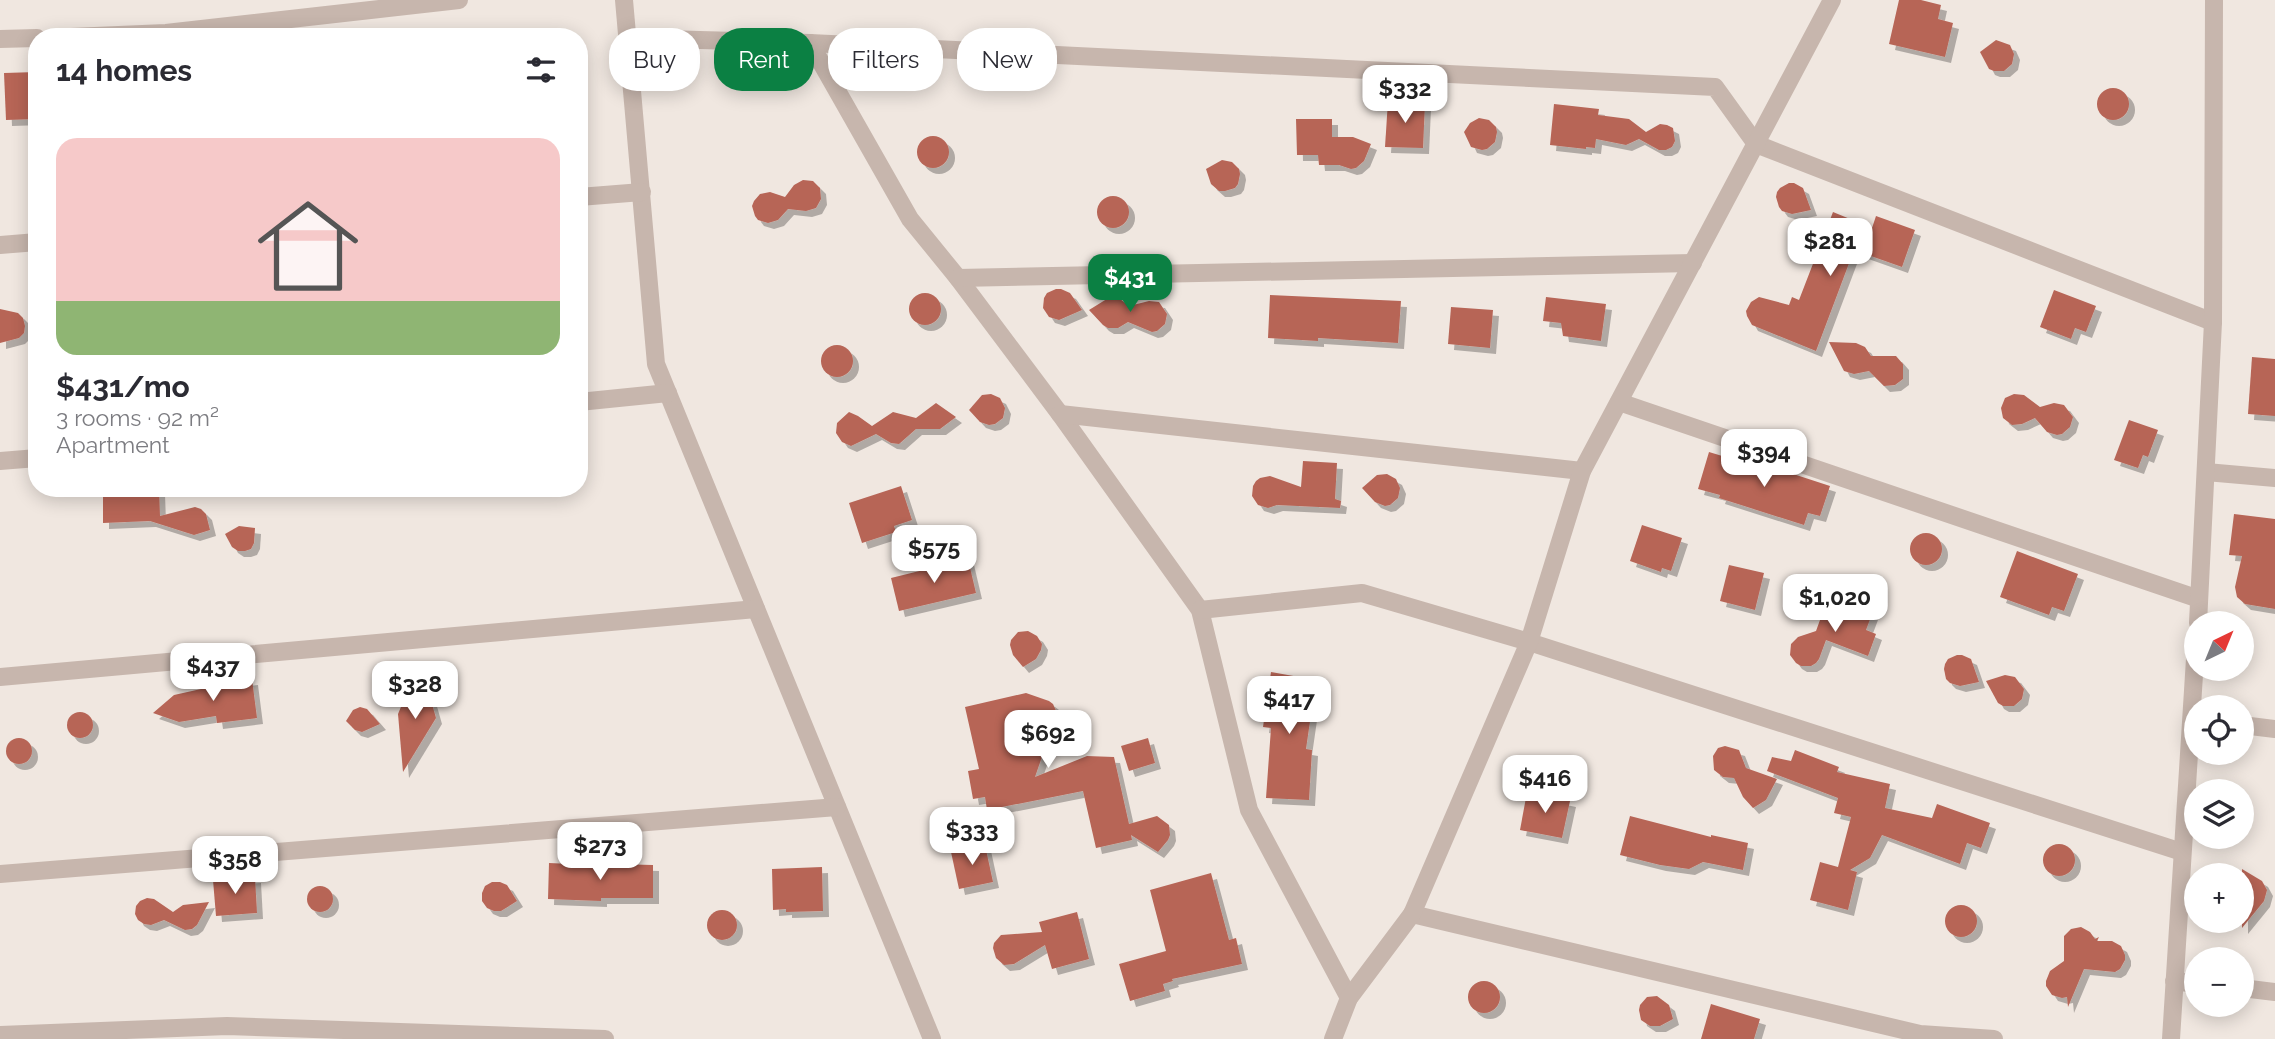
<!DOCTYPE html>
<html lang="en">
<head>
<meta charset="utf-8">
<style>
  :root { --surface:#fff; --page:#f2f2f3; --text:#2b2b33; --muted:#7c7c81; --line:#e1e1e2; --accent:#0b8043 }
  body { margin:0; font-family:Raleway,sans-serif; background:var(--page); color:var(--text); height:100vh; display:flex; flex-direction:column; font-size:26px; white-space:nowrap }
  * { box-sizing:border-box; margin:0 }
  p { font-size:23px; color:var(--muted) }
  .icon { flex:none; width:38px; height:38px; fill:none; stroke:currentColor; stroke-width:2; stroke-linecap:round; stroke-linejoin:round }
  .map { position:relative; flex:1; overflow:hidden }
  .details { position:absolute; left:28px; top:28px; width:560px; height:469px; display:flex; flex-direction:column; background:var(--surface); border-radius:28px; box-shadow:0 4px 18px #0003 }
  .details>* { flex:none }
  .guide { position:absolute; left:609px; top:28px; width:665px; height:63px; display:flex; gap:14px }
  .needle { width:46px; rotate:43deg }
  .tools { position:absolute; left:2184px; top:611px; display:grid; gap:14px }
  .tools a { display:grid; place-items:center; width:70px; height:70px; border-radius:50%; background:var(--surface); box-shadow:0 4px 18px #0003; font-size:35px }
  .price { position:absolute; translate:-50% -60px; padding:0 16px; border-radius:14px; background:#fff; color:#222; font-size:23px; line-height:46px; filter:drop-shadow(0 2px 4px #0008) }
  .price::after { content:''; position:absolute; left:50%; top:42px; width:21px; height:16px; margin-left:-10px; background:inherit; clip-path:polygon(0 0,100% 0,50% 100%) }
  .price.on { background:var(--accent); color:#fff }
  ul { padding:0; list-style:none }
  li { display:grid; align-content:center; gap:14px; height:371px; padding:0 28px }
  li+li { border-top:2px solid var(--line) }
  li span { display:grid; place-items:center; height:217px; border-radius:21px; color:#555 }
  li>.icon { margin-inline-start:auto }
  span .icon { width:126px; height:126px; fill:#fffc; stroke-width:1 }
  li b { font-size:30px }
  h2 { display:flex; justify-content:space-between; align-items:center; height:84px; padding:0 28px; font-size:30px }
  .chip { padding:0 24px; border-radius:28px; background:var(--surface); box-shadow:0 4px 18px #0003; font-size:24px; line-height:63px }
  .chip.on { background:var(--accent); color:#fff }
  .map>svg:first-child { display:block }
  .building { fill:#b76557; filter:url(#shadow) }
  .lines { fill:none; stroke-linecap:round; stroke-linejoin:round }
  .minor { stroke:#c7b6ad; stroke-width:18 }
</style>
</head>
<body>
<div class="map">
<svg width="2275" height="1039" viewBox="0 0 2275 1039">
  <defs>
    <filter id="shadow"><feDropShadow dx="6" dy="6" stdDeviation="0" flood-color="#0004"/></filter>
  </defs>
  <rect width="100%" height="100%" fill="#f0e7e0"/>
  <g class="building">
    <path d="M1899,0H1921L1941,5L1938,19L1953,23L1945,57L1889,44Z"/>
    <path d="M1996,40L2010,45L2014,54L2012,64L2004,71H1994L1989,69L1980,52Z"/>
    <path d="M37,72V119L6,120L4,73Z"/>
    <circle cx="2113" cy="104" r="16"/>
    <path d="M1388,101L1425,103L1423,148L1385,147Z"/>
    <path d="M1554,104L1599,109L1598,115L1629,119L1646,132L1660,124L1667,125L1673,128L1675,141L1672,147L1666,150H1659L1639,139L1626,145L1596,139L1595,148L1586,147V149L1550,145Z"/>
    <path d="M1479,118L1489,120L1496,127L1497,132L1495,142L1487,149L1482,150L1471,147L1464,132L1470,123Z"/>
    <path d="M1296,119H1332V137H1353L1371,144L1364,161L1356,168L1351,169L1339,165H1319L1318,155H1297Z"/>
    <circle cx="933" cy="152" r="16"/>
    <path d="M1222,160L1232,162L1239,169L1240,174L1238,184L1235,188L1225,191H1219L1211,184L1206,169Z"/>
    <path d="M803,180L813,181L820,188L821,199L816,208L806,211L788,209L778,220L768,223L758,220L755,216L752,206L754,201L760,194L770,192L785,197L794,185Z"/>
    <path d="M1789,183H1794L1803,188L1811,210L1792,214L1782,211L1779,207L1776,197L1777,192L1780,188Z"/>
    <circle cx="1113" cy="212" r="16"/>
    <path d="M1833,212L1872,228L1876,216L1915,230L1902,267L1854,250L1816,351L1752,325L1747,316L1746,311L1751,302L1759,297L1789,305L1792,297L1799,300Z"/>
    <path d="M1056,289H1061L1070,293L1082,310L1059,320L1049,317L1043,308L1044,298L1047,293Z"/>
    <path d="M2054,290L2096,306L2086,332L2075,328L2071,339L2040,327Z"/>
    <circle cx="925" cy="309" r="16"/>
    <path d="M1270,295L1401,301L1398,343L1318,338V341L1268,338Z"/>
    <path d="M1110,297L1120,299L1129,306L1149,301L1159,302L1167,314L1165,324L1157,331L1152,332L1128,322L1118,328H1108L1103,325L1089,310Z"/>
    <path d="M1546,297L1606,304L1601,341L1563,336L1561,323L1543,321Z"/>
    <path d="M1451,307L1493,310L1490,348L1448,344Z"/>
    <path d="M0,309L18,313L23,318L25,326L24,333L19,338L0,343Z"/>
    <path d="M1829,342L1856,343L1865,347L1871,356H1896L1903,364V379L1895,385L1884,386L1869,371L1854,374L1844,371Z"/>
    <circle cx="837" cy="361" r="16"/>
    <path d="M2252,357L2275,359V416L2248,414Z"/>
    <path d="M991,394L1000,398L1005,408L1003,418L995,424L989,425L980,422L969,410L982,395Z"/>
    <path d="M2014,394L2024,395L2040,407L2054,403L2064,405L2073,417L2070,427L2062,434L2057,435L2047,432L2035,418L2022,424L2012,425L2003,418L2001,408L2005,398Z"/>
    <path d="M936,403L956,417L940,429H916L899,444L891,443L876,434L851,446L842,442L836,433L837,423L849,412L858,416L872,426L893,412L916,418Z"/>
    <path d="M2129,420L2158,430L2148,457L2143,455L2138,468L2114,460Z"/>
    <path d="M1709,452L1762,468L1763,464L1830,486L1820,516L1808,513L1804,525L1719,498L1720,495L1698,489Z"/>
    <path d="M1303,461L1337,463L1335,499L1341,501L1340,508L1277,505L1268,508L1258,505L1252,496L1253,486L1256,481L1260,478L1270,476L1301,487Z"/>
    <path d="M1387,474L1396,479L1400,488L1398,498L1390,505L1385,506L1375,502L1362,488L1377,475Z"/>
    <path d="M901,486L912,520L894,526L896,532L862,543L849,503Z"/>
    <path d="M103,488H159L160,516L195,507L201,509L206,514L210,530L194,535L150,521L103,523Z"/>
    <path d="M2234,514L2275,519V609L2245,604L2237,597L2235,587L2242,556L2229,555Z"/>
    <path d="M1642,525L1682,538L1671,571L1662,568L1661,572L1630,561Z"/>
    <path d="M239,526L255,528L254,543L251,549L245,551H238L232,547L225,534Z"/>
    <circle cx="1926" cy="549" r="16"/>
    <path d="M2017,551L2078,574L2064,611L2052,607L2049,615L2000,597Z"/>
    <path d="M968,559L976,593L899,611L891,578Z"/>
    <path d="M1729,565L1764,573L1755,610L1720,601Z"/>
    <path d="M1828,598L1872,614L1866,630L1876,634L1868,656L1826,640L1819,659L1816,663L1811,666H1801L1796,663L1790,655L1791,644L1798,637L1816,631Z"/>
    <path d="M1028,631L1037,636L1042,644L1041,650L1036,659L1023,667L1013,655L1010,645L1011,640L1018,632Z"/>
    <path d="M1957,655H1962L1971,659L1979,682L1960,686L1950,683L1946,679L1944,669L1945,664L1948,659Z"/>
    <path d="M1271,672L1316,680L1306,749L1312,750L1309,800L1266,798L1271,728L1263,727Z"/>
    <path d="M2005,675L2015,677L2024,689L2022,699L2014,706H2003L1998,703L1986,681Z"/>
    <path d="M252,679L257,718L217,723L216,716L179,722L153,713L174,695L201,689V685Z"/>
    <path d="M414,685L422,686L428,690L436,718L403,772L398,714L408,690Z"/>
    <path d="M1026,693L1049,701L1053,704L1057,713L1035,777L1087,756L1114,757L1129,824L1157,816L1169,825L1170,835L1168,840L1158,852L1131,835L1132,840L1096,848L1083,791L987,810L985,797L973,799L968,771L979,769L965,707Z"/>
    <path d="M360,707L367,709L380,724L362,732L355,730L346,721L353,710Z"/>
    <circle cx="80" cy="725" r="13"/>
    <circle cx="19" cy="751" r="13"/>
    <path d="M1148,738L1155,763L1129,771L1121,746Z"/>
    <path d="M1725,746L1739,750L1746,768L1777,779L1766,800L1753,808L1743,797L1734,778L1723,777L1714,770L1713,756L1718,748Z"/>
    <path d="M1795,750L1839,767L1837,772L1890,784L1885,808L1932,818L1937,804L1990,823L1981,848L1967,843L1960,864L1882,835L1870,858L1850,870L1857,872L1848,910L1810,900L1820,862L1838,867L1851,817L1834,813L1838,798L1767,771L1772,757L1791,761Z"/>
    <path d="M1527,792L1570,801L1562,838L1520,830Z"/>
    <path d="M1630,816L1711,837V835L1748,843L1743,870L1703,862L1689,869L1660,865L1620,855Z"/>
    <circle cx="2059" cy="860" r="16"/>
    <path d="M985,845L993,882L959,889L951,852Z"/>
    <path d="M549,863L614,866V864L653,865V898H601V901L548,899Z"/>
    <path d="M822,867L823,911L786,912V909L773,910L772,869Z"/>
    <path d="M2242,869L2262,881L2267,890L2264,901L2242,928Z"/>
    <path d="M1211,873L1229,940L1236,938L1242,964L1172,979L1173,981L1163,984L1165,991L1130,1001L1119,964L1166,951L1150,890Z"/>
    <path d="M255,877L257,913L216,916L213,880Z"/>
    <path d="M492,882H500L507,885L517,901L501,911H494L487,908L482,901V893L485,886Z"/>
    <circle cx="320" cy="899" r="13"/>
    <path d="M147,898L154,899L173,912L183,905L209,902L197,925L192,929L185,930L164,920L151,925L144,924L138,920L135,914L136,906L140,901Z"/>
    <circle cx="1961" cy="921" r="16"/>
    <circle cx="722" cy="925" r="15"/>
    <path d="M1077,912L1089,959L1052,969L1045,945L1014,964L1004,965L996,958L993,948L994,943L1001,935L1042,932L1039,922Z"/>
    <path d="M2081,927L2090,932L2095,939L2099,937L2097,941H2112L2121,946L2125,955V960L2120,969L2115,972L2084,969L2068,1007L2067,997L2062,998L2052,995L2046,986V981L2050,971L2064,961V936L2071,929Z"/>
    <circle cx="1484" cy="997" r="16"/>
    <path d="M1657,996L1669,1005L1673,1019L1660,1026H1650L1641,1020L1639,1010L1640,1005L1647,997Z"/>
    <path d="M1711,1004L1760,1019L1754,1039H1701Z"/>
  </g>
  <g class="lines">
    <g class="minor">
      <path d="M624,0L656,364L932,1039"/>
      <path d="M71,37L166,33L459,0"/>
      <path d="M627,38L810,43L1715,87L1756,144L2213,322"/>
      <path d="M0,39L37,38"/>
      <path d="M810,43L910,219L958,278L1060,414L1200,610L1249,810L1349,998"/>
      <path d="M579,197L642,192"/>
      <path d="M0,245L37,242"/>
      <path d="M958,278L1693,263"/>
      <path d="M579,402L668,393"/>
      <path d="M1619,402L2199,599"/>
      <path d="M1060,414L1582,471"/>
      <path d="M0,461L37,458"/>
      <path d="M2206,472L2275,478"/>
      <path d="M1200,610L1362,593L1529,642L2182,852"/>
      <path d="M2198,623L2213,322L2214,0"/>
      <path d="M0,677L756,609"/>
      <path d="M2242,725L2275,729"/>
      <path d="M0,874L837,807"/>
      <path d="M1412,914L1920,1034L1994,1039"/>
      <path d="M2174,981L2196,984"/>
      <path d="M2242,988L2275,992"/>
      <path d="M0,1035L227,1026L605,1039"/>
      <path d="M1333,1039L1349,998L1412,914L1529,642L1582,471L1832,0"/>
      <path d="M2171,1039L2196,643"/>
    </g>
  </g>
</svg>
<div class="tools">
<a><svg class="needle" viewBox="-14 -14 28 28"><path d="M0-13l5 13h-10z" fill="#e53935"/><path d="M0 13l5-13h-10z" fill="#7c7c81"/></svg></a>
<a><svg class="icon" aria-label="locate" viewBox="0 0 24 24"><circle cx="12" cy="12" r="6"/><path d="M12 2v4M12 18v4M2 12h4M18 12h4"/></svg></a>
<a><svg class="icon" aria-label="layers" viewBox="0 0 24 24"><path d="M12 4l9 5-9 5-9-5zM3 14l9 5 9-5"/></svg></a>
<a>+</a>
<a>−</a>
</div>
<b class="price" style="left:1405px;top:125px">$332</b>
<b class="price" style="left:1830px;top:278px">$281</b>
<b class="price on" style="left:1130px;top:314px">$431</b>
<b class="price" style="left:1764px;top:489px">$394</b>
<b class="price" style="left:934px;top:585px">$575</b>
<b class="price" style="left:1835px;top:634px">$1,020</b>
<b class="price" style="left:213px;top:703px">$437</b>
<b class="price" style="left:415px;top:721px">$328</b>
<b class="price" style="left:1289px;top:736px">$417</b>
<b class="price" style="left:1048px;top:770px">$692</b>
<b class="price" style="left:1545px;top:815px">$416</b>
<b class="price" style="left:972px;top:867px">$333</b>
<b class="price" style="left:600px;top:882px">$273</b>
<b class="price" style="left:235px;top:896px">$358</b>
<div class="guide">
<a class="chip">Buy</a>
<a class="chip on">Rent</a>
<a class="chip">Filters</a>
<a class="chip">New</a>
</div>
<section class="details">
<h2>14 homes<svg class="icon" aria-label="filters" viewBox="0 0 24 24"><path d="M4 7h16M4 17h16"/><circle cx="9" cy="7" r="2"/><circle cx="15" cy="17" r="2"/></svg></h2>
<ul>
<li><span style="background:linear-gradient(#f6c9c9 75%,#8fb573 0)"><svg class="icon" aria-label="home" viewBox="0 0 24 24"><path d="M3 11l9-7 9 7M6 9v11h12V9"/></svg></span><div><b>$431/mo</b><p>3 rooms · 92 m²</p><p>Apartment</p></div></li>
</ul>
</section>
</div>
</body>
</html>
